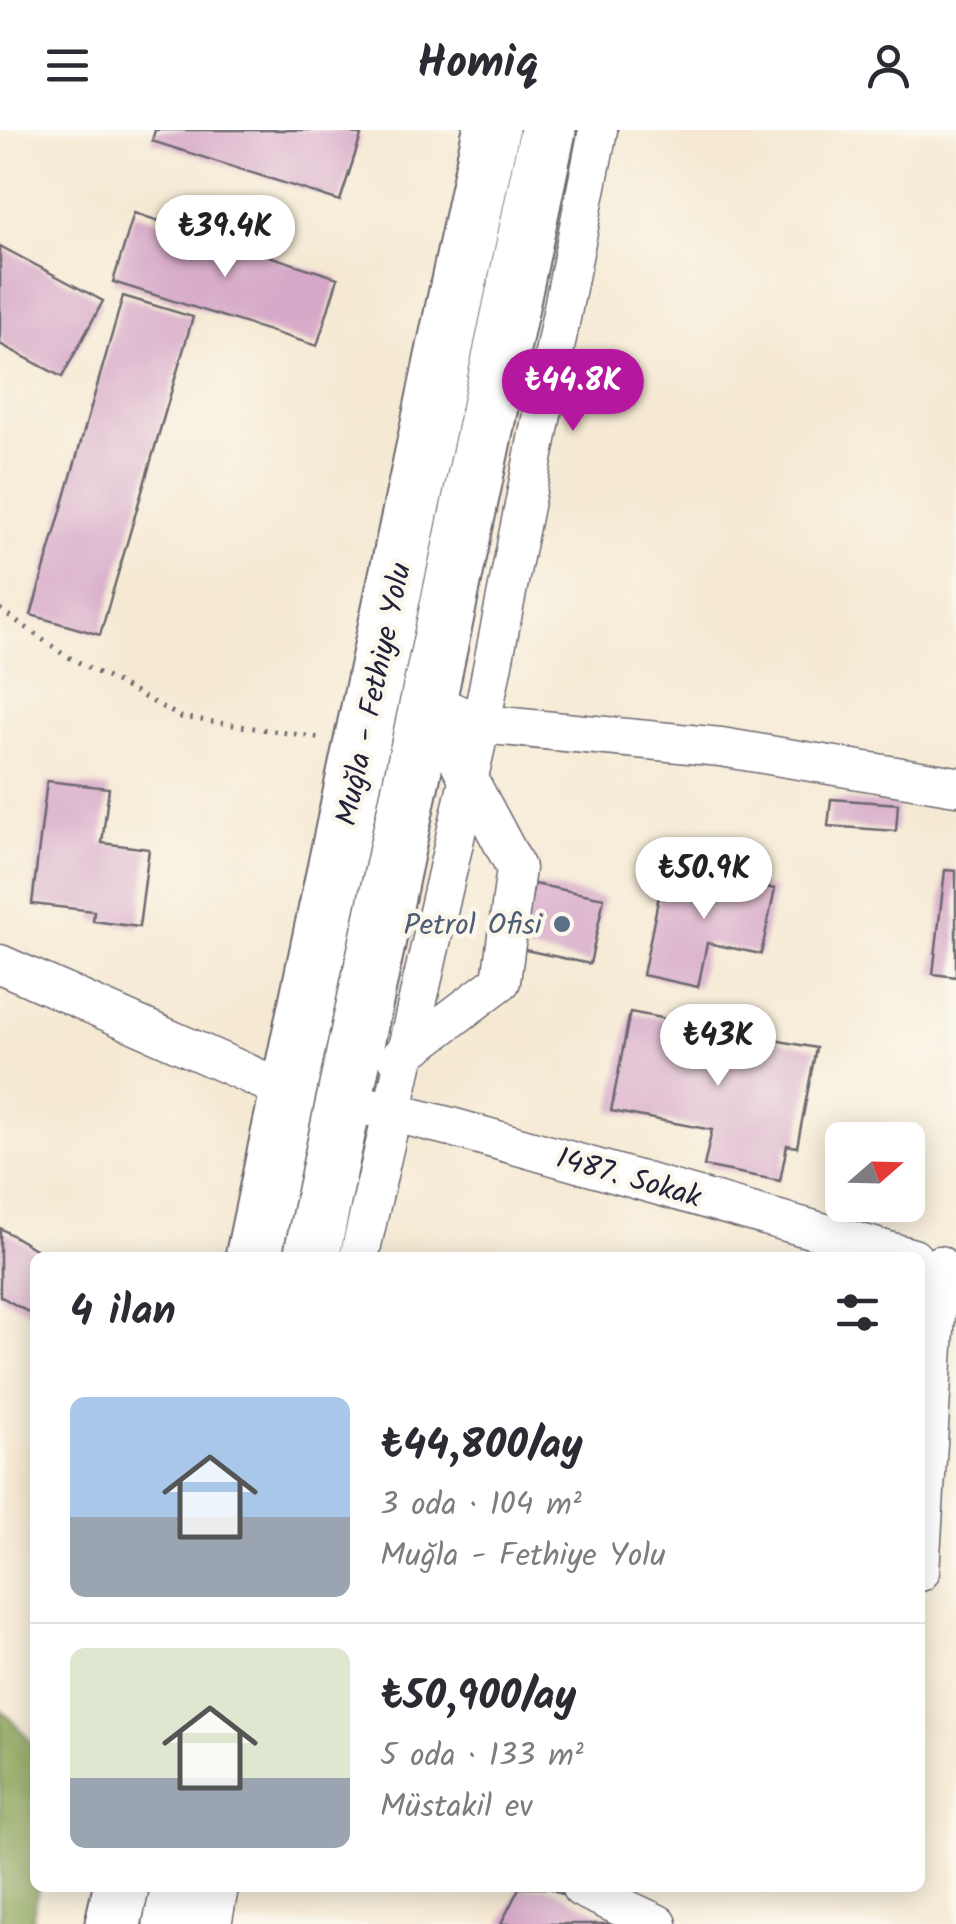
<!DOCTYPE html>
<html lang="tr">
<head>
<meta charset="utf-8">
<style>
  :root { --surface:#fff; --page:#f7f7f7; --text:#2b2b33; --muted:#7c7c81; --line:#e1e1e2; --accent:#b5179e }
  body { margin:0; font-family:Kalam,sans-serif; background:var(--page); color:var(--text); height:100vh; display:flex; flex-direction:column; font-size:38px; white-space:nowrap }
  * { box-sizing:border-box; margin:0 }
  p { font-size:32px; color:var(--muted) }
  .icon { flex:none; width:55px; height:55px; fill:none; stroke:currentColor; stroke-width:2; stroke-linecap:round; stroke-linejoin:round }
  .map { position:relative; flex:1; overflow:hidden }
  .drawer { position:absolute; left:30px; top:1122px; width:895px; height:640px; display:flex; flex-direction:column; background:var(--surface); border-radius:15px; box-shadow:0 5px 25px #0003 }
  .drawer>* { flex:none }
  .needle { width:65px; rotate:70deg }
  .fabs { position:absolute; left:825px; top:992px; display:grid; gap:20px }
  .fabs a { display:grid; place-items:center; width:100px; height:100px; border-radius:15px; background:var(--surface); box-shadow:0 5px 25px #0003; font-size:50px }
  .price { position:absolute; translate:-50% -85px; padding:0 22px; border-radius:35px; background:#fff; color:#222; font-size:32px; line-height:65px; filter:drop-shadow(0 2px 5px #0008) }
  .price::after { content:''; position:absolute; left:50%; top:60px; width:30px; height:22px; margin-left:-15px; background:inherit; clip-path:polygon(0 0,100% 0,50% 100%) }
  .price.active { background:var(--accent); color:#fff }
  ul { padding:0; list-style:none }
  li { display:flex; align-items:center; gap:30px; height:250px; padding:0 40px }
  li+li { border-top:2px solid var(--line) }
  li span { display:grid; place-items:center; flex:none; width:280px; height:200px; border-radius:15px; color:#555 }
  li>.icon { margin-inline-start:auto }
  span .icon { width:120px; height:120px; fill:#fffc; stroke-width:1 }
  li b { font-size:42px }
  h2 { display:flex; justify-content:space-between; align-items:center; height:120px; padding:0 40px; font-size:42px }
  header { display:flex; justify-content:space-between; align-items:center; height:130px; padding:0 40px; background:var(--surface); font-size:45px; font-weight:700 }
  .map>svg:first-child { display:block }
  .forest { fill:#88a356; stroke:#556248; stroke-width:2.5 }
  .building { fill:#d6a7c7 }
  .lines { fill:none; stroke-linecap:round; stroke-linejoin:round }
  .minor-casing { stroke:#6c6870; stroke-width:41 }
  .highway-casing { stroke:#6c6870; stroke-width:59 }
  .path { stroke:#6c6870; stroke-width:5; stroke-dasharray:2.5 8; stroke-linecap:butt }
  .minor { stroke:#fff; stroke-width:38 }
  .highway { stroke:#fff; stroke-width:55 }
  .service-dot { fill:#5c6f8a; stroke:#fbf7ec; stroke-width:4 }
  .labels { text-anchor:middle; stroke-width:9; stroke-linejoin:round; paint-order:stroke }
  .street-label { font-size:30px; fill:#22223b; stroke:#fbf7ec }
  .service-label { font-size:30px; fill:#4e5e75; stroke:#fbf7ec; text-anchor:end }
</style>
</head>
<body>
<header><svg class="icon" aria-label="menu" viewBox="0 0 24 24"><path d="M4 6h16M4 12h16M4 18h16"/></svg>Homiq<svg class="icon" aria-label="person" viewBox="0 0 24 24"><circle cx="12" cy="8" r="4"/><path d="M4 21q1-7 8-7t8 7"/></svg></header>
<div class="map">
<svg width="956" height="1794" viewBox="0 0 956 1794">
  <rect width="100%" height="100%" fill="#fbf7ec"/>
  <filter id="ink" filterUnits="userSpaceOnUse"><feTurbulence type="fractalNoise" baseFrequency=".01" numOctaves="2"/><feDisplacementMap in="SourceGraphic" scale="20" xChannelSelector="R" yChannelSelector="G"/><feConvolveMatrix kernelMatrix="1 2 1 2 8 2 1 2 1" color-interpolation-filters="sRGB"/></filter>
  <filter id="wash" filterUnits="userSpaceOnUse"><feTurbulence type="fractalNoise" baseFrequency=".0048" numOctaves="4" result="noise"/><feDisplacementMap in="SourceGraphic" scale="40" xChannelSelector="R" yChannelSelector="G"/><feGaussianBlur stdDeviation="2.25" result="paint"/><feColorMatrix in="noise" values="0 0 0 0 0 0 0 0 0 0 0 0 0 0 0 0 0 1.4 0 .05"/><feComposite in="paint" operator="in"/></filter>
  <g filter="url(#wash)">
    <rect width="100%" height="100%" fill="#f5e9d3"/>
    <path class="forest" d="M0,1578L35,1616V1758H38L31,1794H0Z"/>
    <g id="blocks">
      <g class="building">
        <path d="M155,0H343L361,6L340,71L152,11Z"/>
        <path d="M134,83L338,148L317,216L113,152Z"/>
        <path d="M0,116L103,171L62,247L0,214Z"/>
        <path d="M123,166L193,187L100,505L31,485Z"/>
        <path d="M47,651L109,658L102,713L149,719L139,797L93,791L94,781L32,774Z"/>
        <path d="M831,669L898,674L896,701L828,696Z"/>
        <path d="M665,736L775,759L761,824L707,813L698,857L643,845Z"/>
        <path d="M945,740L956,741V847L933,844Z"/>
        <path d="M534,754L604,768L590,834L521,819Z"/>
        <path d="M630,882L816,918L797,1017L787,1015L780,1051L704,1036L712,1000L611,981Z"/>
        <path d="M0,1098L50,1128H35V1186L0,1166Z"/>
        <path d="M519,1758H549L622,1794H501Z"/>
      </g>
    </g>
  </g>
  <g filter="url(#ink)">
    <use href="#blocks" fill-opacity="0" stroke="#6c6870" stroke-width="2.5"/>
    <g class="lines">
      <g class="minor-casing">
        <g id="minor">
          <path d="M427,571L481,594L721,617L956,656"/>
          <path d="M0,834L287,961"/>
          <path d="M398,929L501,851L516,738L427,571"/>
          <path d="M371,977L451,997L913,1128"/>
          <path d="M359,1128L481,594L598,0"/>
          <path d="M920,1442L939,1135"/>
          <path d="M581,1758L658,1794"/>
          <path d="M212,1794L219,1758"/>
        </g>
      </g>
      <g class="highway-casing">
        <g id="highway">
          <path d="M253,1128L491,0"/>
          <path d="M311,1128L548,0"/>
          <path d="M113,1794L121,1758"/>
          <path d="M171,1794L179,1758"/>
        </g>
      </g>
      <path class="path" d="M0,479L63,524L181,587L320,608"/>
      <use href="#minor" class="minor"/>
      <use href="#highway" class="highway"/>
    </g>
  </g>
  <circle class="service-dot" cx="562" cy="794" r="10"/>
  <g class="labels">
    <g class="street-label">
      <text transform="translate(373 564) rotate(-78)" y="10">Muğla - Fethiye Yolu</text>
      <text transform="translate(629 1047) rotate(16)" y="10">1487. Sokak</text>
    </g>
    <g class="service-label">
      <text x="542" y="804">Petrol Ofisi</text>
    </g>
  </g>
</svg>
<div class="fabs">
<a><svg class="needle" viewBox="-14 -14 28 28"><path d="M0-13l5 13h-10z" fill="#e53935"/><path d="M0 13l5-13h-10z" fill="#7c7c81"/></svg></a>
</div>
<b class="price" style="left:225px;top:150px">₺39.4K</b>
<b class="price active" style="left:573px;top:304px">₺44.8K</b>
<b class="price" style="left:704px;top:792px">₺50.9K</b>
<b class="price" style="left:718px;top:959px">₺43K</b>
<section class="drawer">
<h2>4 ilan<svg class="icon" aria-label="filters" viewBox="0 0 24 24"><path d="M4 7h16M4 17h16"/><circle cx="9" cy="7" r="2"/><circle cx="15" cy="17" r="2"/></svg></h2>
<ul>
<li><span style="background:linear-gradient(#a9c7e8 60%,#9aa5b1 0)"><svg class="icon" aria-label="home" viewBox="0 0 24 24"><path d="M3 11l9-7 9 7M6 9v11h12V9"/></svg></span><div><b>₺44,800/ay</b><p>3 oda · 104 m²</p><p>Muğla - Fethiye Yolu</p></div></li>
<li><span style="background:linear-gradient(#dfe7d0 65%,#9aa5b1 0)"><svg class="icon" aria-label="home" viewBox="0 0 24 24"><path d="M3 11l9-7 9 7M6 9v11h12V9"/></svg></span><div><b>₺50,900/ay</b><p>5 oda · 133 m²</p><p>Müstakil ev</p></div></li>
</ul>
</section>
</div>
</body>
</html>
